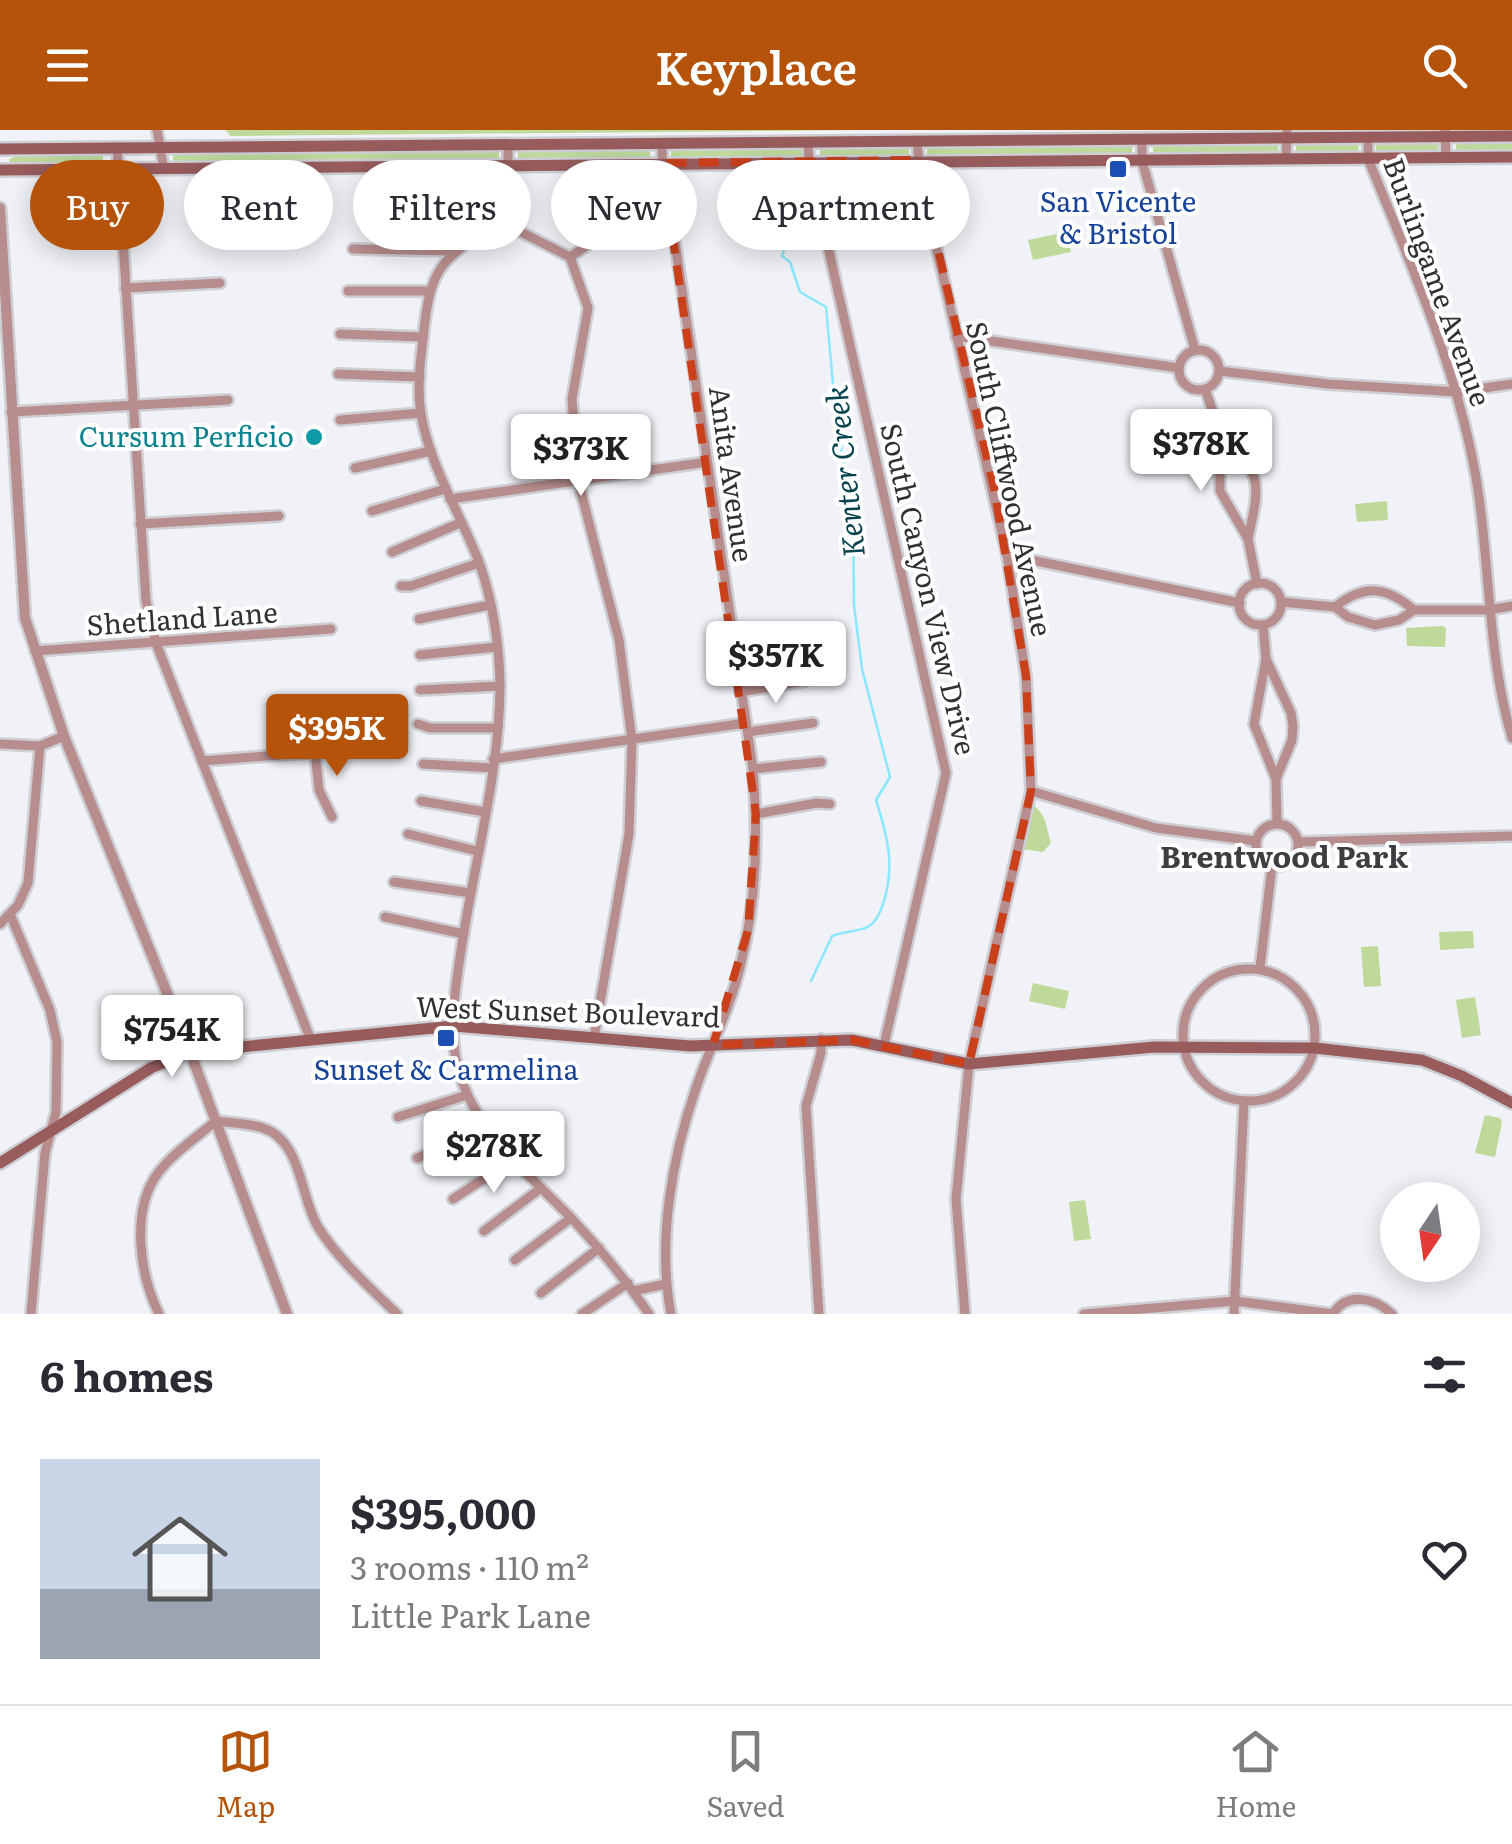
<!DOCTYPE html>
<html lang="en">
<head>
<meta charset="utf-8">
<style>
  :root { --surface:#fff; --page:#f7f7f7; --text:#2b2b33; --muted:#7c7c81; --line:#e1e1e2; --accent:#b45309 }
  body { margin:0; font-family:Literata,serif; background:var(--page); color:var(--text); height:100vh; display:flex; flex-direction:column; font-size:38px; white-space:nowrap }
  * { box-sizing:border-box; margin:0 }
  p { font-size:32px; color:var(--muted) }
  .icon { flex:none; width:55px; height:55px; fill:none; stroke:currentColor; stroke-width:2; stroke-linecap:round; stroke-linejoin:round }
  .map { position:relative; height:1184px; overflow:hidden }
  .panel { display:flex; flex-direction:column; background:var(--surface); flex:1 }
  .panel>* { flex:none }
  .banner { position:absolute; left:30px; top:30px; width:1000px; height:90px; display:flex; gap:20px }
  .needle { width:65px; rotate:193deg }
  .buttons { position:absolute; left:1380px; top:1052px; display:grid; gap:20px }
  .buttons a { display:grid; place-items:center; width:100px; height:100px; border-radius:50%; background:var(--surface); box-shadow:0 5px 25px #0003; font-size:50px }
  .price { position:absolute; translate:-50% -85px; padding:0 22px; border-radius:10px; background:#fff; color:#222; font-size:32px; line-height:65px; filter:drop-shadow(0 2px 5px #0008) }
  .price::after { content:''; position:absolute; left:50%; top:60px; width:30px; height:22px; margin-left:-15px; background:inherit; clip-path:polygon(0 0,100% 0,50% 100%) }
  .price.active { background:var(--accent); color:#fff }
  ul { padding:0; list-style:none }
  li { display:flex; align-items:center; gap:30px; height:250px; padding:0 40px }
  li span { display:grid; place-items:center; flex:none; width:280px; height:200px; border-radius:0px; color:#555 }
  li>.icon { margin-inline-start:auto }
  span .icon { width:120px; height:120px; fill:#fffc; stroke-width:1 }
  li b { font-size:42px }
  h2 { display:flex; justify-content:space-between; align-items:center; height:120px; padding:0 40px; font-size:42px }
  .pill { padding:0 35px; border-radius:45px; background:var(--surface); box-shadow:0 5px 25px #0003; font-size:35px; line-height:90px }
  .pill.active { background:var(--accent); color:#fff }
  header { display:flex; justify-content:space-between; align-items:center; height:130px; padding:0 40px; background:var(--accent); color:#fff; font-size:45px; font-weight:600 }
  .menu { display:flex; justify-content:space-around; align-items:center; height:140px; border-top:2px solid var(--line); background:var(--surface); font-size:28px; color:var(--muted) }
  .menu a { display:grid; justify-items:center; gap:5px }
  .menu .active { color:var(--accent) }
  .map>svg:first-child { display:block }
  .green { fill:#bed99a }
  .lines { fill:none; stroke-linecap:round; stroke-linejoin:round }
  .stream { stroke:#8ae8fd; stroke-width:2.5 }
  .minor-casing { stroke:#cecfd4; stroke-width:14 }
  .tertiary-casing { stroke:#cecfd4; stroke-width:15 }
  .secondary-casing { stroke:#cecfd4; stroke-width:16 }
  .minor { stroke:#b88d8d; stroke-width:9 }
  .tertiary { stroke:#b88d8d; stroke-width:10 }
  .secondary { stroke:#985c5d; stroke-width:11 }
  .marked { fill:none; stroke:#c9401b; stroke-width:8; stroke-dasharray:20 12; stroke-linejoin:round }
  .transit-dot { fill:#1a4fb4; stroke:#fff; stroke-width:4 }
  .culture-dot { fill:#0f9aa8; stroke:#fff; stroke-width:4 }
  .labels { text-anchor:middle; stroke-width:8; stroke-linejoin:round; paint-order:stroke }
  .transit-label { font-size:28px; fill:#164399; stroke:#fff }
  .street-label { font-size:28px; fill:#303132; stroke:#fff }
  .culture-label { font-size:28px; fill:#0d838f; stroke:#fff; text-anchor:end }
  .water-label { font-size:30px; font-style:italic; fill:#08444f; stroke:#fff }
  .neighbourhood-label { font-size:30px; font-weight:bold; fill:#3d3e42; stroke:#fff }
</style>
</head>
<body>
<header><svg class="icon" aria-label="menu" viewBox="0 0 24 24"><path d="M4 6h16M4 12h16M4 18h16"/></svg>Keyplace<svg class="icon" aria-label="search" viewBox="0 0 24 24"><circle cx="10" cy="10" r="6"/><path d="M15 15l6 6"/></svg></header>
<div class="map">
<svg width="1512" height="1184" viewBox="0 0 1512 1184">
  <rect width="100%" height="100%" fill="#f1f2f7"/>
  <g class="green">
    <path d="M226,0H867L230,6Z"/>
    <path d="M1438,11V24H1376V12Z"/>
    <path d="M1512,11V23H1456V12Z"/>
    <path d="M1278,13V25L1153,26V14Z"/>
    <path d="M1296,13H1359L1358,25H1296Z"/>
    <path d="M1132,14V27L927,28V16Z"/>
    <path d="M820,16H909V28L820,29Z"/>
    <path d="M802,17V29L671,30V18Z"/>
    <path d="M518,18H650V30L518,31Z"/>
    <path d="M499,19V32L173,34V22Z"/>
    <path d="M103,22V35H10L9,29L15,27Z"/>
    <path d="M1067,102L1071,122L1033,130L1028,110Z"/>
    <path d="M1387,371L1388,390L1357,392L1355,374Z"/>
    <path d="M1442,496L1446,498L1445,517L1407,516L1406,498Z"/>
    <path d="M1030,674C1047,682 1046,698 1051,713L1043,722L1021,719Z"/>
    <path d="M1473,801L1474,818L1440,820L1439,802Z"/>
    <path d="M1378,816L1381,856L1364,857L1361,817Z"/>
    <path d="M1033,853L1069,861L1065,879L1029,871Z"/>
    <path d="M1475,867L1481,905L1462,908L1456,870Z"/>
    <path d="M1485,985L1500,988L1502,992L1495,1027L1475,1023Z"/>
    <path d="M1085,1070L1091,1109L1074,1111L1069,1072Z"/>
  </g>
  <g class="lines">
    <path class="stream" d="M789,104L782,126L790,132L800,162L826,177L833,254L843,289L841,321L853,374L854,475L862,539L890,647L876,670C888,708 896,738 882,777C879,784 876,792 869,796C860,802 843,801 832,806L811,851"/>
    <g class="minor-casing">
      <g id="minor">
        <path d="M157,0L164,39"/>
        <path d="M1445,0L1446,28"/>
        <path d="M1368,7V29C1411,133 1464,256 1479,367C1490,447 1489,530 1512,608"/>
        <path d="M1142,9V31L1195,220"/>
        <path d="M917,10L920,46L1007,425L1026,546L1031,661L969,934L956,1069L965,1184"/>
        <path d="M808,12L809,32L946,643L884,915"/>
        <path d="M662,14L663,55L676,119L753,639C758,706 757,772 740,837C730,879 710,917 696,958C672,1028 657,1111 671,1184"/>
        <path d="M508,15V50L501,92C440,129 430,136 423,209C420,233 417,260 421,284C430,337 460,383 479,432C493,471 500,518 500,559C499,644 475,730 462,814C456,854 447,901 459,942C477,1004 530,1045 573,1090C601,1120 626,1150 649,1184"/>
        <path d="M117,17L146,471L156,513L310,908"/>
        <path d="M1286,30L1287,0"/>
        <path d="M628,89L649,85L669,92"/>
        <path d="M501,92L570,127L588,178L572,269L578,350L619,510L632,610L629,704L594,908"/>
        <path d="M353,119L454,121"/>
        <path d="M570,127L621,93L663,55"/>
        <path d="M125,158L220,153"/>
        <path d="M348,161H429"/>
        <path d="M340,204L423,207"/>
        <path d="M956,206L1179,238"/>
        <circle cx="1199" cy="240" r="20"/>
        <path d="M1219,241L1328,254L1457,262L1512,254"/>
        <path d="M338,244L420,247"/>
        <path d="M1205,259L1220,302V361L1248,409L1257,454"/>
        <path d="M11,282L228,270"/>
        <path d="M340,290L421,283"/>
        <path d="M1220,302C1262,348 1261,349 1248,409"/>
        <path d="M355,338L431,321"/>
        <path d="M450,369L707,332"/>
        <path d="M372,381L445,359"/>
        <path d="M140,394L279,386"/>
        <path d="M392,422L460,393"/>
        <path d="M1007,425L1240,473"/>
        <circle cx="1260" cy="474" r="21"/>
        <path d="M401,456H411L479,433"/>
        <path d="M1281,472L1335,477L1348,487L1375,495L1399,490L1414,480H1489L1512,476"/>
        <path d="M1335,477C1364,454 1386,456 1414,480"/>
        <path d="M419,489L490,475"/>
        <path d="M1263,495L1266,529L1254,594L1276,649"/>
        <path d="M734,520L805,511"/>
        <path d="M35,521L331,499"/>
        <path d="M420,525L496,517"/>
        <path d="M1266,529L1291,583L1293,596L1292,610L1276,649L1277,693"/>
        <path d="M420,560L500,556"/>
        <path d="M740,562L805,551"/>
        <path d="M418,594L430,598H498"/>
        <path d="M748,602L813,593"/>
        <path d="M0,614L40,616L64,606"/>
        <path d="M315,622L319,660L332,687"/>
        <path d="M493,629L746,593"/>
        <path d="M202,631L330,621"/>
        <path d="M423,634L493,638"/>
        <path d="M753,639L821,632"/>
        <path d="M1031,661L1156,698L1256,711"/>
        <path d="M421,671L485,682"/>
        <path d="M756,684L817,673L830,674"/>
        <circle cx="1277" cy="715" r="21"/>
        <path d="M408,704L477,721"/>
        <path d="M1299,712L1512,706"/>
        <path d="M394,752L471,763"/>
        <path d="M10,784L50,880L57,912L56,982L45,1023L31,1184"/>
        <path d="M385,787L464,804"/>
        <path d="M0,794L18,775L28,753L40,616"/>
        <path d="M1260,838L1272,736"/>
        <circle cx="1249" cy="905" r="66"/>
        <path d="M398,987L467,965"/>
        <path d="M417,1028L487,1001"/>
        <path d="M453,1069L513,1030"/>
        <path d="M484,1101L541,1058"/>
        <path d="M515,1130L571,1088"/>
        <path d="M633,1161L666,1154"/>
        <path d="M541,1163L599,1118"/>
        <path d="M159,1184C140,1145 130,1081 158,1043C173,1023 197,1007 216,991C231,993 249,993 263,998C302,1011 300,1067 318,1097C339,1130 369,1157 397,1184"/>
        <path d="M582,1184L628,1153"/>
        <path d="M819,1184L806,976L821,923V909"/>
        <path d="M1084,1184L1235,1171L1333,1184"/>
        <path d="M1234,1184L1244,971"/>
        <path d="M1333,1184C1347,1161 1375,1168 1392,1184"/>
      </g>
    </g>
    <g class="tertiary-casing">
      <path id="tertiary" d="M0,78L25,488L64,606L185,908L287,1184"/>
    </g>
    <g class="secondary-casing">
      <g id="secondary">
        <path d="M0,19L1512,6"/>
        <path d="M0,40L1512,27"/>
        <path d="M0,1033L151,938L189,922L454,896L690,916L852,910L969,934L1154,917L1315,918L1422,930L1462,946L1512,973"/>
      </g>
    </g>
    <use href="#minor" class="minor"/>
    <use href="#tertiary" class="tertiary"/>
    <use href="#secondary" class="secondary"/>
  </g>
  <path class="marked" d="M917,30L994,358L1026,546L1031,661L969,934L852,910L713,915L748,800L756,684L662,33Z"/>
  <g class="transit-dot">
    <rect x="1108" y="29" width="20" height="20" rx="5"/>
    <rect x="436" y="898" width="20" height="20" rx="5"/>
  </g>
  <circle class="culture-dot" cx="314" cy="307" r="10"/>
  <g class="labels">
    <g class="transit-label">
      <text x="1118" y="82">San Vicente<tspan x="1118" dy="32">&amp; Bristol</tspan></text>
      <text x="446" y="950">Sunset &amp; Carmelina</text>
    </g>
    <g class="street-label">
      <text transform="translate(1437 152) rotate(70)" y="10">Burlingame Avenue</text>
      <text transform="translate(731 344) rotate(82)" y="10">Anita Avenue</text>
      <text transform="translate(1009 349) rotate(78)" y="10">South Cliffwood Avenue</text>
      <text transform="translate(928 459) rotate(77)" y="10">South Canyon View Drive</text>
      <text transform="translate(182 489) rotate(-4)" y="10">Shetland Lane</text>
      <text transform="translate(568 882) rotate(2)" y="10">West Sunset Boulevard</text>
    </g>
    <g class="culture-label">
      <text x="294" y="317">Cursum Perficio</text>
    </g>
    <g class="water-label">
      <text transform="translate(846 341) rotate(-96)" y="10">Kenter Creek</text>
    </g>
    <g class="neighbourhood-label">
      <text x="1284" y="738">Brentwood Park</text>
    </g>
  </g>
</svg>
<div class="buttons">
<a><svg class="needle" viewBox="-14 -14 28 28"><path d="M0-13l5 13h-10z" fill="#e53935"/><path d="M0 13l5-13h-10z" fill="#7c7c81"/></svg></a>
</div>
<b class="price" style="left:1201px;top:364px">$378K</b>
<b class="price" style="left:581px;top:369px">$373K</b>
<b class="price" style="left:776px;top:576px">$357K</b>
<b class="price active" style="left:337px;top:649px">$395K</b>
<b class="price" style="left:172px;top:950px">$754K</b>
<b class="price" style="left:494px;top:1066px">$278K</b>
<div class="banner">
<a class="pill active">Buy</a>
<a class="pill">Rent</a>
<a class="pill">Filters</a>
<a class="pill">New</a>
<a class="pill">Apartment</a>
</div>
</div>
<section class="panel">
<h2>6 homes<svg class="icon" aria-label="filters" viewBox="0 0 24 24"><path d="M4 7h16M4 17h16"/><circle cx="9" cy="7" r="2"/><circle cx="15" cy="17" r="2"/></svg></h2>
<ul>
<li><span style="background:linear-gradient(#c9d6e8 65%,#9aa5b1 0)"><svg class="icon" aria-label="home" viewBox="0 0 24 24"><path d="M3 11l9-7 9 7M6 9v11h12V9"/></svg></span><div><b>$395,000</b><p>3 rooms · 110 m²</p><p>Little Park Lane</p></div><svg class="icon" aria-label="heart" viewBox="0 0 24 24"><path d="M12 20l-8-8c-3-5 5-10 8-4 3-6 11-1 8 4z"/></svg></li>
</ul>
</section>
<nav class="menu">
<a class="active"><svg class="icon" aria-label="map" viewBox="0 0 24 24"><path d="M3 6l6-2 6 2 6-2v14l-6 2-6-2-6 2zM9 4v14M15 6v14"/></svg>Map</a>
<a><svg class="icon" aria-label="saved" viewBox="0 0 24 24"><path d="M7 4h10v16l-5-4-5 4z"/></svg>Saved</a>
<a><svg class="icon" aria-label="home" viewBox="0 0 24 24"><path d="M3 11l9-7 9 7M6 9v11h12V9"/></svg>Home</a>
</nav>
</body>
</html>
